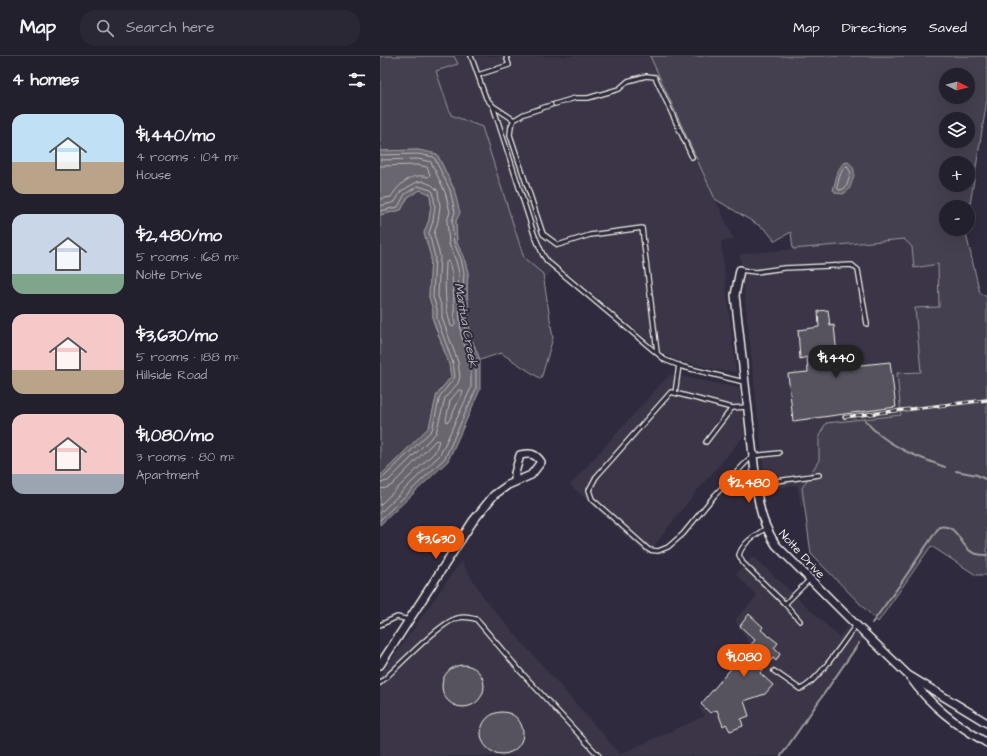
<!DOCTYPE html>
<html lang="en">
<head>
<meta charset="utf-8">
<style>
  :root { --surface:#23202e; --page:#2b2836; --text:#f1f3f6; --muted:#a3a3aa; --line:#403e4a; --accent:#ea580c }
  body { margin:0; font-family:"Architects Daughter",sans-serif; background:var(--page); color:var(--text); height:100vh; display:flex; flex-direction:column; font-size:15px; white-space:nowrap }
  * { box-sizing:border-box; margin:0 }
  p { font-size:13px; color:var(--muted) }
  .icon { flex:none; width:22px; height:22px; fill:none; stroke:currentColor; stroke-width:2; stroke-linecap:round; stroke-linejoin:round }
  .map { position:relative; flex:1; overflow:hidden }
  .sheet { display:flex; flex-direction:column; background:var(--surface); width:380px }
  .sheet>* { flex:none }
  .needle { width:26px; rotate:96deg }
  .controls { position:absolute; left:559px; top:12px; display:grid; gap:8px }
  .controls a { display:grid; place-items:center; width:36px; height:36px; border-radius:50%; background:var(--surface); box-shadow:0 4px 16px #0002,0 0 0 1px var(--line); font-size:20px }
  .price { position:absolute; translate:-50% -34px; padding:0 9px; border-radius:14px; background:var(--accent); color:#fff; font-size:13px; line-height:26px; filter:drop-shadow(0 1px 2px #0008) }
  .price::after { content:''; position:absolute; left:50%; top:24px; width:12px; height:9px; margin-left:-6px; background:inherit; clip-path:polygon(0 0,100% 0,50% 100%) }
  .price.selected { background:#222; color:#fff }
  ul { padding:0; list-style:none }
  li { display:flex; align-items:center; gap:12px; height:100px; padding:0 12px }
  li span { display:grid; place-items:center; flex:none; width:112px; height:80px; border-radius:12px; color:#555 }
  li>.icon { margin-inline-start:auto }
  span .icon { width:48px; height:48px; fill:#fffc; stroke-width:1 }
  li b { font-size:17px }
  h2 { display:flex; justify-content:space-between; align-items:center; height:48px; padding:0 12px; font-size:17px }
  header { display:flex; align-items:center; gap:24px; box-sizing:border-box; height:56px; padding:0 20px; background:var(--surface); border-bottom:1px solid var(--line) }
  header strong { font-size:19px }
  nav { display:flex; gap:22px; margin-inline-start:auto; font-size:14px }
  .search { width:280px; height:36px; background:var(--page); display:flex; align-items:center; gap:10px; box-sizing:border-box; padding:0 14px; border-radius:16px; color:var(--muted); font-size:15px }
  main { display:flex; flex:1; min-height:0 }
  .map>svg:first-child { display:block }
  .built { fill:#3b3647 }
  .green { fill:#454050; stroke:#9c989c; fill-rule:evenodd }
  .water { fill:#6a6670; stroke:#a19ea0 }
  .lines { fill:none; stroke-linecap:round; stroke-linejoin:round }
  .shore { stroke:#bdb9b8; stroke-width:1 }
  .stream { stroke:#a19ea0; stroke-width:2 }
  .building { fill:#56525f; stroke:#f4f1e8 }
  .service-casing { stroke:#f4f1e8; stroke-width:6 }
  .minor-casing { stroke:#f4f1e8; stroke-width:10 }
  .service { stroke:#2f2a3d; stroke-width:3.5 }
  .minor { stroke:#2f2a3d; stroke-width:7 }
  .rail-casing { stroke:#f4f1e8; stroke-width:3.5 }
  .rail { stroke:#2f2a3d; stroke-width:2; stroke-dasharray:6; stroke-linecap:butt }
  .labels { text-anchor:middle; stroke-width:4; stroke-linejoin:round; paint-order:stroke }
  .street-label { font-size:12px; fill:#f4f1e8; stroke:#2f2a3d }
  .water-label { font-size:13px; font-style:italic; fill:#b6b2b2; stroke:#2f2a3d }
</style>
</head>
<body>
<header>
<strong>Map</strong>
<div class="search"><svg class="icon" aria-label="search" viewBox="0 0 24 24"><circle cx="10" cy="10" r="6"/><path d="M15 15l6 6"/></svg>Search here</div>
<nav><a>Map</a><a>Directions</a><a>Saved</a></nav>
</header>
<main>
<section class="sheet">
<h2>4 homes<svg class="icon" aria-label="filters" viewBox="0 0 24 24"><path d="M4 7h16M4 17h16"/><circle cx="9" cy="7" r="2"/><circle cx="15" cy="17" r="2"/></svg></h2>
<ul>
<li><span style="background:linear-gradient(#bfe0f5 60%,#b9a48a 0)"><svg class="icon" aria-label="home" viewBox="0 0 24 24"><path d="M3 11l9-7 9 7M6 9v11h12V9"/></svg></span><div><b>$1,440/mo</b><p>4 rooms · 104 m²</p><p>House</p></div></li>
<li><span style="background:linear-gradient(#c9d6e8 75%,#7fa58c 0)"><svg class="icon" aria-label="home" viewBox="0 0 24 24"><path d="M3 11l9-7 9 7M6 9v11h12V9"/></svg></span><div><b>$2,480/mo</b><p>5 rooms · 168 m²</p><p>Nolte Drive</p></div></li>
<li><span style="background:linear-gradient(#f6c9c9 70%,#b9a48a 0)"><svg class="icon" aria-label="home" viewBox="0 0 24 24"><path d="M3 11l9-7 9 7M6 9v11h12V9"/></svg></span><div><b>$3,630/mo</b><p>5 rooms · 188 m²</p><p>Hillside Road</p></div></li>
<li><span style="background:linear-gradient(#f6c9c9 75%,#9aa5b1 0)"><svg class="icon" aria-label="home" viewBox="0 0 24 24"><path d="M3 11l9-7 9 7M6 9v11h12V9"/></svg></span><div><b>$1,080/mo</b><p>3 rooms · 80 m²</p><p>Apartment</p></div></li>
</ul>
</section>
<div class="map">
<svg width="607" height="700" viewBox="0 0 607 700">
  <rect width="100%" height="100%" fill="#2f2a3d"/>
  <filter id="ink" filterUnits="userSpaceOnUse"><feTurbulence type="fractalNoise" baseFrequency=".025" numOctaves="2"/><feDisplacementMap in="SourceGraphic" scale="8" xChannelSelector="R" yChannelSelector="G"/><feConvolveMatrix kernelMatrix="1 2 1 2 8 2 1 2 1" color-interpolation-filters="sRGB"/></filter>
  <g filter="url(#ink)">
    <g class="built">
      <path d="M74,0H270L354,184L341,185L356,316L337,314L297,304L284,298L178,209L167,221L144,202L102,71L71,59L56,15L78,8Z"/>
      <path d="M524,183L558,208L559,251L535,252L542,316L517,318L521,359L469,364L459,445L421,451L417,429L386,434L360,198Z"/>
      <path d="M290,318L359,332L365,379L315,437L267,499L190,429Z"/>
      <path d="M373,500L459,581L474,562L488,577L401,700H0V620L81,505L106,545L240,698L325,660L319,651L370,589L355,564L377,540L356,518Z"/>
    </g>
    <g class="green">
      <path d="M0,0H74L78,8L56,15L71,59L102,71L144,202L163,218L173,282L161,323L121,297L100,304L90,279L87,233L88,217L84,202L77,187L74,133L57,98L38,94L0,95Z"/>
      <path d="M270,0H607V44L588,161V151H566V173H586V178L600,237L607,241V519H596L551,490L498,566L431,498L422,432L439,404V380L446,367L521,359L517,317L541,316L535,252L559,251L558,208L534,212L532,191L524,183L413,193L411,176L395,185L385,173L335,143ZM566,19H588V41H566ZM566,63H588V85H566ZM566,107H588V129H566Z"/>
      <path d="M40,134L50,137L51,149L49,164L44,177L51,201L49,241L53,254V264L69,308L71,321L57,338L49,371L0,420V159L21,154L28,141Z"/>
    </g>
    <g class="water">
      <path d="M38,94L57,98L74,133L80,157L76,165L77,187L84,202L88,217L87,233L90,279L100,304V334L68,405L0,469V420L49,371L57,338L71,321L69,308L53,264V254L49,241L51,201L44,177L49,164L51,149L50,138L40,134L28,141L21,154L0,159V95Z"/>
      <path d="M468,106C475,111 475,116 473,123C470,130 471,134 463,138L456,137L453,134L458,115L463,107Z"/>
    </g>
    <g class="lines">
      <g class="shore">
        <path d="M0,99L38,98L54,101L70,134L75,156L72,165L74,187L81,203L84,217L83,233L86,279L96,305V333L65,402L0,464"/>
        <path d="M0,104L38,103L51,106L65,136L70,156L67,165L69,188L76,205L79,217L78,233L81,279L91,307V332L60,399L0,457"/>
        <path d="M0,110L37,109L47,111L50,119L48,121C32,116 19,128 11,141L0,143"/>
        <path d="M467,110L471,117C467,124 469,134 459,134L457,131C459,124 460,113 467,110Z"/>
        <path d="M0,150L15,146L21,135L37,126L42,125L52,129L58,135L60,150L58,165L54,178L60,200L58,240L62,252V262L78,306L80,321L78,327L65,342L56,377L8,425L0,427"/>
        <path d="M0,155L18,151L25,138L38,130L51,134L53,136L55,150L53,165L49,177L55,201L53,241L57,253V263L73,307L75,321L60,340L52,374L4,421L0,422"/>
        <path d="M68,205C74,211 74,258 75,269L73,271L71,270C64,249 65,228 66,207Z"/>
        <path d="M79,334H82L83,336L69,365L67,366L66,364L70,345Z"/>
        <path d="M0,433L6,432L12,429L56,384L59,385L55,396L0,449"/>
      </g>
      <g class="stream">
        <path d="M485,364C504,389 537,401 565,411"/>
        <path d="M576,415L597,419L607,424"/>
        <path d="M492,567L519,530L559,471C576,467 579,486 589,494C593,498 601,499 607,499"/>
        <path d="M401,700L479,587"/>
      </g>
    </g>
    <g class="building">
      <path d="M448,254L450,270L454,269L457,299L446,301L448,314L472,310V303H480L481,309L510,306L516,351L413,365L408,318L428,316L427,301L420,303L418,274L439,271L438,255Z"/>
      <path d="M369,558L383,571L381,574L398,587L394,592L400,598L396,605L393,602L380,617L393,629L385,638L364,645L369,660L361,663L363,670L350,675L346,668L343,670L337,654L330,657L321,648L375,584L360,570Z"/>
      <circle cx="83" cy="630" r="21"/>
      <circle cx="122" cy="677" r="21"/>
    </g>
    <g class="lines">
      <g class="service-casing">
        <g id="service">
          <path d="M91,0L106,42L113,50L154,178L163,199L167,205L285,304L303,311L364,326"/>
          <path d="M98,19L129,9L126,0"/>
          <path d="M175,48L195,42H208L239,33L248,25L266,20L275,21L312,101"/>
          <path d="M113,50L134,64L131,70L130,79L163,178L178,189L210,179L262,172L277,296"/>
          <path d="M134,64L144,58L171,49"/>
          <path d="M360,214L376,216L404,212L472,209L478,214L487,268"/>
          <path d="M295,337L299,309"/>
          <path d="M366,351L352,352L291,336L216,421L209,434L212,443L269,494L278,495L288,491L303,478L335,439L372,400L399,397"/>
          <path d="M326,386L352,352"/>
          <path d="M376,428L439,419"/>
          <path d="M386,472C375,480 363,486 359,499L363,507L405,548"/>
          <path d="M420,565L405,548L430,523"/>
          <path d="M0,569L17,561L29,564"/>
          <path d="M394,615L420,633C437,627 464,585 476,569"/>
          <path d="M0,627C16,613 61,565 78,562C84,560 90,562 96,563L141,616L219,700"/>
        </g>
      </g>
      <g class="minor-casing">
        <g id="minor">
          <path d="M360,214L355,239L377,435C380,457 384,470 396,489L470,563L528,619L607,667"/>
          <path d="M0,609L93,465L114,439L128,429L151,419L161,406C155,397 150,397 140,399L135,417V425"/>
          <path d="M530,621C550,650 577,669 607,687"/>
        </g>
      </g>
      <use href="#service" class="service"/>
      <use href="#minor" class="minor"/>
      <g class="rail-casing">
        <path id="rail" d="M464,361L607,344"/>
      </g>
      <use href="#rail" class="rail"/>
    </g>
  </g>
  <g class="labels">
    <g class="street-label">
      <text transform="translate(422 498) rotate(47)" y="4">Nolte Drive</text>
    </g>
    <g class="water-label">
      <text transform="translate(87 269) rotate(80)" y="5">Mantua Creek</text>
    </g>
  </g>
</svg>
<div class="controls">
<a><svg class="needle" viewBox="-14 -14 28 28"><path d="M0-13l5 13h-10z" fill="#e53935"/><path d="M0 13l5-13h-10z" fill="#a3a3aa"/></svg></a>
<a><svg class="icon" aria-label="layers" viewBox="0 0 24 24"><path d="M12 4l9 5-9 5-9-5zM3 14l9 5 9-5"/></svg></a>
<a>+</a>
<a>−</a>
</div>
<b class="price selected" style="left:456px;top:323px">$1,440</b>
<b class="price" style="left:369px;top:448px">$2,480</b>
<b class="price" style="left:56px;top:504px">$3,630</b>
<b class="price" style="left:364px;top:622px">$1,080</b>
</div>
</main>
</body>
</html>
